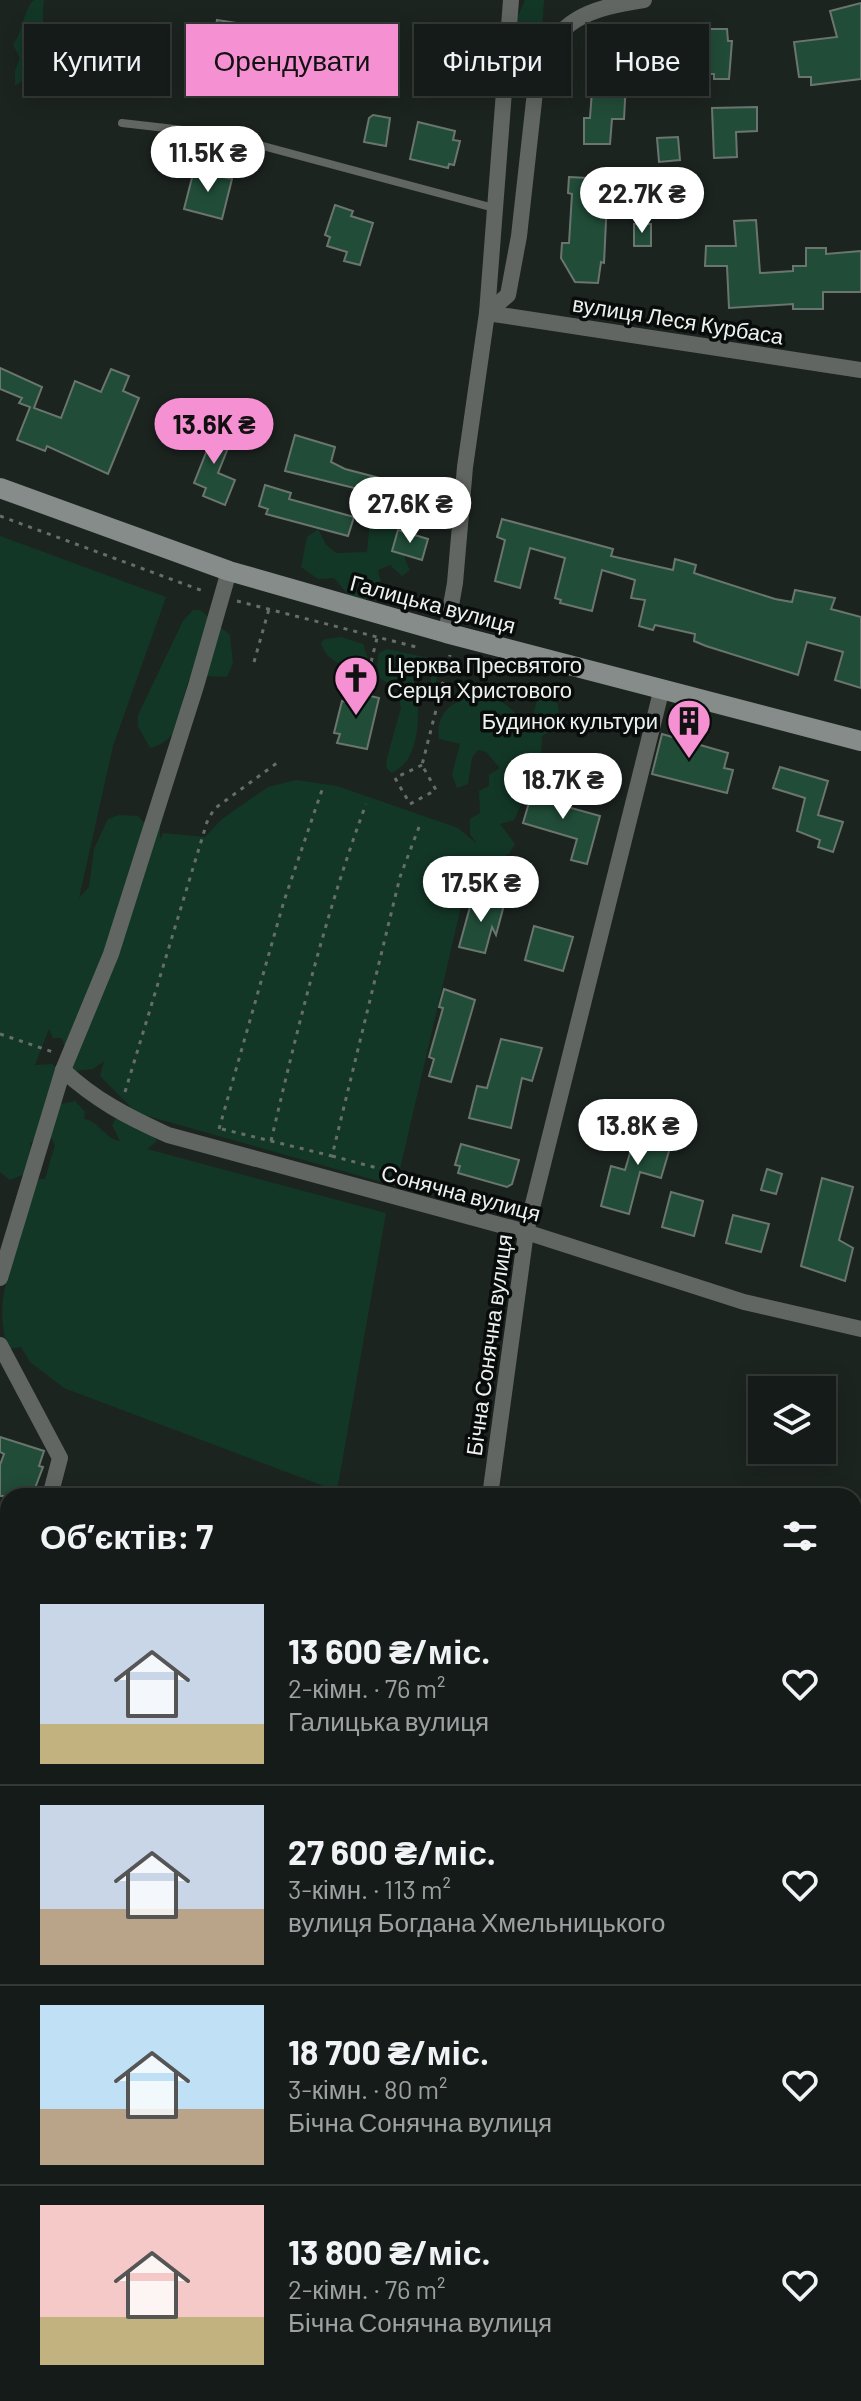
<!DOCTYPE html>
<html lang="uk">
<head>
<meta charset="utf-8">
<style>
  :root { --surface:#151b18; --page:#1e2421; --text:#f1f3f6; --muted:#9da1a2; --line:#343937; --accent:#f591d2 }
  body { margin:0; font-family:Barlow,sans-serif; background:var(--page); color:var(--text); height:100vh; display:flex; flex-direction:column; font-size:30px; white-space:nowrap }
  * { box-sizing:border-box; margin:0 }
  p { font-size:26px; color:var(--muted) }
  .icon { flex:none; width:44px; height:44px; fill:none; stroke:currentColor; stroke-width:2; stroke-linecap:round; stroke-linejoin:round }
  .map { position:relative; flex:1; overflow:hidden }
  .panel { position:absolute; left:0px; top:1488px; width:862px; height:914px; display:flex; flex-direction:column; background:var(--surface); border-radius:24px 24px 0 0; box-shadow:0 4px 20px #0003,0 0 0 2px var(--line) }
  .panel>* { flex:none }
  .guide { position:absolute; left:24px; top:24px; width:814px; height:72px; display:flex; gap:16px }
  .buttons { position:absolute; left:748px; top:1376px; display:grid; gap:16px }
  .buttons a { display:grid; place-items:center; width:88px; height:88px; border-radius:0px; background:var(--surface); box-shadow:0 4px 20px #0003,0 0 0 2px var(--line); font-size:40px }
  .price { position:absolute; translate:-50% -68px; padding:0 18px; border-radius:28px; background:#fff; color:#222; font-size:26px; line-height:52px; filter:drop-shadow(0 2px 4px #0008) }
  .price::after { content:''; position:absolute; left:50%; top:48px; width:24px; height:18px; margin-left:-12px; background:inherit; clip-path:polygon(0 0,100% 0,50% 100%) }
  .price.on { background:var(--accent); color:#111 }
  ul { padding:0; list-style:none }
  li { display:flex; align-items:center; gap:24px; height:200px; padding:0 40px }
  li+li { border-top:2px solid var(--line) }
  li span { display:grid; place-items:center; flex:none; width:224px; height:160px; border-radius:0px; color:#555 }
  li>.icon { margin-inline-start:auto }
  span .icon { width:96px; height:96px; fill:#fffc; stroke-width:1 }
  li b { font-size:34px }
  h2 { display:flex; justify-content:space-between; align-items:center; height:96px; padding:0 40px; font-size:34px }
  .pill { padding:0 28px; border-radius:0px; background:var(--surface); box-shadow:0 4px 20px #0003,0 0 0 2px var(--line); font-size:28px; line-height:72px }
  .pill.on { background:var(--accent); color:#111 }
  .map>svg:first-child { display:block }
  .green { fill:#133727 }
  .building { fill:#214c38; stroke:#6b7570; stroke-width:2 }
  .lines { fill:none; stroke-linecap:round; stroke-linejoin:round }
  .path { stroke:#666e6a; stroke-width:3; stroke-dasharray:4 6; stroke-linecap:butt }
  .lane { stroke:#626663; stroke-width:8 }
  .street { stroke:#626663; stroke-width:16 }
  .secondary { stroke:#868c89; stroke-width:20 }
  .labels { text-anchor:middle; stroke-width:7; stroke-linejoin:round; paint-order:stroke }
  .street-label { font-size:22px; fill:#ecf2ef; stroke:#090c0a }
  .poi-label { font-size:22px; fill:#ecf2ef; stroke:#090c0a; text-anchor:start }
</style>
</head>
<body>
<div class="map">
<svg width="861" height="2401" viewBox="0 0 861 2401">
  <rect width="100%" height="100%" fill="#1c2420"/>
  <g class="green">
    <path d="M34,0H44C41,24 48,35 29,54L27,77L15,86V71L20,58L13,45C23,32 23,10 34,0Z"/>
    <path d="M525,0H544L542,29L523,95L516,94L508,84L516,21Z"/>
    <path d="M388,509L398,512C408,532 397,547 410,570L402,576L390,565L378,570L383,592L372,599H352L334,578L318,579L301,567L307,537L318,529L326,545L336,553L367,552L370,521Z"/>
    <path d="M0,536L166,597L113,746L79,898L89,887L94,849L108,819L119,815L138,816L143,822L160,824V840L163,833L205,837L222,819L268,787L296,780L337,786L458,828L477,844L470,834V819L480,813L479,791L489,786V775L500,768L486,752L478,750L472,758L468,784L457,788L452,774L460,744L439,739C434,709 461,694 489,697C504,699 515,714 526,723L533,715L537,700L553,694C560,706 560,714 556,728L542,736L541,757L549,770L545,782L522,786L521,805L514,820L500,824L515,844L509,854L486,867L482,884L476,892L466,885L396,1186L137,1113L100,1076L104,1061L93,1069L73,1071L62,1038H53L49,1029L35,1065L52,1064L59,1070L42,1135L30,1143L35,1170L10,1180L0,1172Z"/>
    <path d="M193,610H200L230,635L233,663L227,677L191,675C177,704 187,739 150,748L138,726V715L183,621Z"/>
    <path d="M341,637L363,644L369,662L363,668C345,668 326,661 321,643L325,639Z"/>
    <path d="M387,649L429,658L440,664L431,703V672L411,664C410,675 416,684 417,695C420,721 418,763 391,773L386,767L387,758L401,708L398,690L380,678L377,664L379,653Z"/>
    <path d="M75,1101L85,1112L84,1119C99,1121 105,1139 120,1141L112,1125L116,1118L141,1121L157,1141L147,1149L386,1213L337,1491L64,1388L30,1362L21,1347L8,1349C0,1322 0,1297 10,1271L7,1258L20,1242L22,1196L38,1179H45L55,1145L48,1133L56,1105Z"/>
    <path d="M854,2263L861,2270V2401H468L464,2394H854Z"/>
    <path d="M314,2394H453L452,2401H312Z"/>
  </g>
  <g class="building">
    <path d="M861,3V79L811,85V77H799L794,42L837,37L830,11Z"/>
    <path d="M217,20L263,27L259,49L250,47L247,61L227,57L226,62L210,60Z"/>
    <path d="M700,29H727L728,41H732L729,79H714V74H689V71L653,72L650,32L667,31V38H700Z"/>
    <path d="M594,63L627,64L624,119H612L610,144H584V118H590Z"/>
    <path d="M757,107V131L736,132L737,157L714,158L712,108Z"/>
    <path d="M373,115L390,118L386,146L364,142L369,118Z"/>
    <path d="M418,122L455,131L453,140L460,141L454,165L449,164L448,168L410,159Z"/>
    <path d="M678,137L680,160L659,162L657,138Z"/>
    <path d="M194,170L232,179L222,219L184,209Z"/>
    <path d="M569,177L608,179L604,263L601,262L598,283L575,282L561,258L562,243H569L572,194L568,193Z"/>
    <path d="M335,205L353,211L351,216L373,223L360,265L344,261L347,252L327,246L330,237L325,235Z"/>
    <path d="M756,220L760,273L793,271V266H806V248H826V254L861,251V292H823V309H793V304L729,308L727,266H705L706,246H736L734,221Z"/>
    <rect x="634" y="224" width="17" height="22"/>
    <path d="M0,368L42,387L34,408L61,418L75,381L101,392L111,369L129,376L123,391L139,398L108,474L47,446L45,451L17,440L30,407L19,403L22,398L0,389Z"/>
    <path d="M201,425L232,438L218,473L235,480L225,505L203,496L206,488L194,483L209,445L196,440Z"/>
    <path d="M295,435L335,447L331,462L345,469L395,482L391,497L285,471Z"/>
    <path d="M265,485L291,493L289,499L354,517L348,536L266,514L268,509L259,506Z"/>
    <path d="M502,519L613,549L611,556L673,570L675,559L696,565L694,573L775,599L792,602L795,590L835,598L831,609L861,617V688L835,680L843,652L807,642L798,675L706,646L694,641L695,634L655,625L653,630L639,626L645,600L631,598L635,580L602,570L592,611L560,603L561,600L555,598L565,558L530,548L520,588L495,581L505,540L497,537Z"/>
    <path d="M398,530L428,539L422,560L392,551Z"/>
    <path d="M349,691L379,698L367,749L337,743L340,734L334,733L342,701L346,702Z"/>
    <path d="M662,734L728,753L724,768L733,770L727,793L652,774Z"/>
    <path d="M780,767L828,781L818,815L843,822L833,852L818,847L820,840L797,831L805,798L773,788Z"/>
    <path d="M534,786L558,793L564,806L600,816L587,864L571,860L577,839L523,823Z"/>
    <path d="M473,896L504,905L496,935L492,927L485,953L459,947Z"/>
    <path d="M534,926L573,937L563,971L525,960Z"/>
    <path d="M444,989L475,1000L451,1082L429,1076L434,1059L429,1057L443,1008L439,1007Z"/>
    <path d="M501,1039L542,1048L532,1081L522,1078L511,1128L469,1118L477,1086L487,1088Z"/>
    <path d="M654,1125L675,1131L661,1178L640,1172L629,1214L601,1206L611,1166L625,1170L638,1126L653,1130Z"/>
    <path d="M461,1144L519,1160L512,1184L507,1187L458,1173L460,1166L455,1165Z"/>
    <path d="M767,1169L782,1174L776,1194L761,1190Z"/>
    <path d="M822,1178L853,1187L839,1240L853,1248L845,1281L801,1266Z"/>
    <path d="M671,1192L703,1201L694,1236L662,1227Z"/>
    <path d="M733,1215L769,1224L761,1252L726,1243Z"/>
    <path d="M0,1437L44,1451L39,1466L43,1467L32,1496H0V1465L4,1454L0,1452Z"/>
  </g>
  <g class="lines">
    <g class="path">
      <path d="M0,516L203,591"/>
      <path d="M237,601L416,647"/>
      <path d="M254,662L269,609"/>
      <path d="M364,691L377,638"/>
      <path d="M422,765L395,778L410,804L436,790L422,765L450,655"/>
      <path d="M0,1034L53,1052"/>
      <path d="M125,1092L207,822L214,809L281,760"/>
      <path d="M219,1129L284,901L323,787"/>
      <path d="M222,1129L332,1156L400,877L419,827"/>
      <path d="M271,1141C298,1026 325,915 366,804"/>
      <path d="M332,1156L381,1169"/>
      <path d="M276,2394V2401"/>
    </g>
    <path class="lane" d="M122,123L218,134L494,208"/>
    <g class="street">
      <path d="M487,313L508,295L519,236L537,74C555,19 590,8 644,0"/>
      <path d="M487,313L861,370"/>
      <path d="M446,633L455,583L465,467L487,313L511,0"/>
      <path d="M63,1070C95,1100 128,1117 168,1135L526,1232L744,1302L861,1329"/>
      <path d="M0,1278L63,1070L111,954L196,686L229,571"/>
      <path d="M0,1345L60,1458L50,1496"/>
      <path d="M490,1496L526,1232L662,688"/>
      <path d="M0,1623L8,1601"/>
      <path d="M854,1818L861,1825"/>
      <path d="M0,2381L8,2382"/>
      <path d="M60,2394L91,2401"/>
    </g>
    <path class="secondary" d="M0,488L229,571L446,633L861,741"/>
  </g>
  <defs>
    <g id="church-pin" transform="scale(2.3)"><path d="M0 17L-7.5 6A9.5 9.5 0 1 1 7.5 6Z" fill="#f591d2" stroke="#090c0a"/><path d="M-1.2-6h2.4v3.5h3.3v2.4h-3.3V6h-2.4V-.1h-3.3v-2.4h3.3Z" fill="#111"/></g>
    <g id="building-pin" transform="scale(2.3)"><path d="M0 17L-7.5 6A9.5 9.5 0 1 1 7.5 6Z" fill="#f591d2" stroke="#090c0a"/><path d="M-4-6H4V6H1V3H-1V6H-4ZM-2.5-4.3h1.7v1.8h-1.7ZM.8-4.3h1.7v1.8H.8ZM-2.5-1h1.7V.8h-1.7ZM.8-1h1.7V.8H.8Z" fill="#111"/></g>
  </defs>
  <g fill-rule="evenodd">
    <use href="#church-pin" x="356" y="678"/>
    <use href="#building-pin" x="689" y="721"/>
  </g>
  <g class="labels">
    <g class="street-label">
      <text transform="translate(678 320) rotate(9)" y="8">вулиця Леся Курбаса</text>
      <text transform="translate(433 604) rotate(15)" y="8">Галицька вулиця</text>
      <text transform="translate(461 1193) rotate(15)" y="8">Сонячна вулиця</text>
      <text transform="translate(489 1345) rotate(-82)" y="8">Бічна Сонячна вулиця</text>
    </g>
    <g class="poi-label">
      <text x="387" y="673">Церква Пресвятого<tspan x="387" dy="25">Серця Христового</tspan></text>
      <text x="658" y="729" text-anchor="end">Будинок культури</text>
    </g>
  </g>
</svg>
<div class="buttons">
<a><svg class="icon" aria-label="layers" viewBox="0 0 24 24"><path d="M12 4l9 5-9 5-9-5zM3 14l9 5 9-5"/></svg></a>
</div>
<b class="price" style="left:208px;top:194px">11.5K ₴</b>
<b class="price" style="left:642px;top:235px">22.7K ₴</b>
<b class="price on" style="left:214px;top:466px">13.6K ₴</b>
<b class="price" style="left:410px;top:545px">27.6K ₴</b>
<b class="price" style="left:563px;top:821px">18.7K ₴</b>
<b class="price" style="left:481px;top:924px">17.5K ₴</b>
<b class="price" style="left:638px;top:1167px">13.8K ₴</b>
<div class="guide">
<a class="pill">Купити</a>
<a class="pill on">Орендувати</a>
<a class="pill">Фільтри</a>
<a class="pill">Нове</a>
</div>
<section class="panel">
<h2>Об’єктів: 7<svg class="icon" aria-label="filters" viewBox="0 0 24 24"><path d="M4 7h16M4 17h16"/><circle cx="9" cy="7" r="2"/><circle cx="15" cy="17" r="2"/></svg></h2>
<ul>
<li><span style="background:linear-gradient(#c9d6e8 75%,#c2b280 0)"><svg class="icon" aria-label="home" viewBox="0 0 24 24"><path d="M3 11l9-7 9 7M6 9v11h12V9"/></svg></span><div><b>13 600 ₴/міс.</b><p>2-кімн. · 76 m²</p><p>Галицька вулиця</p></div><svg class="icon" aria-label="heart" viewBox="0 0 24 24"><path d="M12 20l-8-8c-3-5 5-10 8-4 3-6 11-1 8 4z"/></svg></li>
<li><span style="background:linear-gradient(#c9d6e8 65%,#b9a48a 0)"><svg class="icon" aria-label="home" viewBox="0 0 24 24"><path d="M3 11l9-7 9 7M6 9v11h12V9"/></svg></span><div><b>27 600 ₴/міс.</b><p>3-кімн. · 113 m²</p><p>вулиця Богдана Хмельницького</p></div><svg class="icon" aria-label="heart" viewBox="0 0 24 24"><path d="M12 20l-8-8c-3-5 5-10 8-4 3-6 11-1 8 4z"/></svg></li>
<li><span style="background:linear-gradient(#bfe0f5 65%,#b9a48a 0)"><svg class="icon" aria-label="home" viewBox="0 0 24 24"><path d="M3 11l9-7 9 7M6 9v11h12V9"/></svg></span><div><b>18 700 ₴/міс.</b><p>3-кімн. · 80 m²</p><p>Бічна Сонячна вулиця</p></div><svg class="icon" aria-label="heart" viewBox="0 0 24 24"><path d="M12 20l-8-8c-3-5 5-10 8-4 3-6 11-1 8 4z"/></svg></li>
<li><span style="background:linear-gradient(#f6c9c9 70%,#c2b280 0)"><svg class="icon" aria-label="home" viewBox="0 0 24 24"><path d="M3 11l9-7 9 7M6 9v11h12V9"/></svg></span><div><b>13 800 ₴/міс.</b><p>2-кімн. · 76 m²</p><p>Бічна Сонячна вулиця</p></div><svg class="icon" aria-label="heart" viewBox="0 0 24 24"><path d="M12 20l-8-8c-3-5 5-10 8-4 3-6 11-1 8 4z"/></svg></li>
</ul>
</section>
</div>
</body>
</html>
